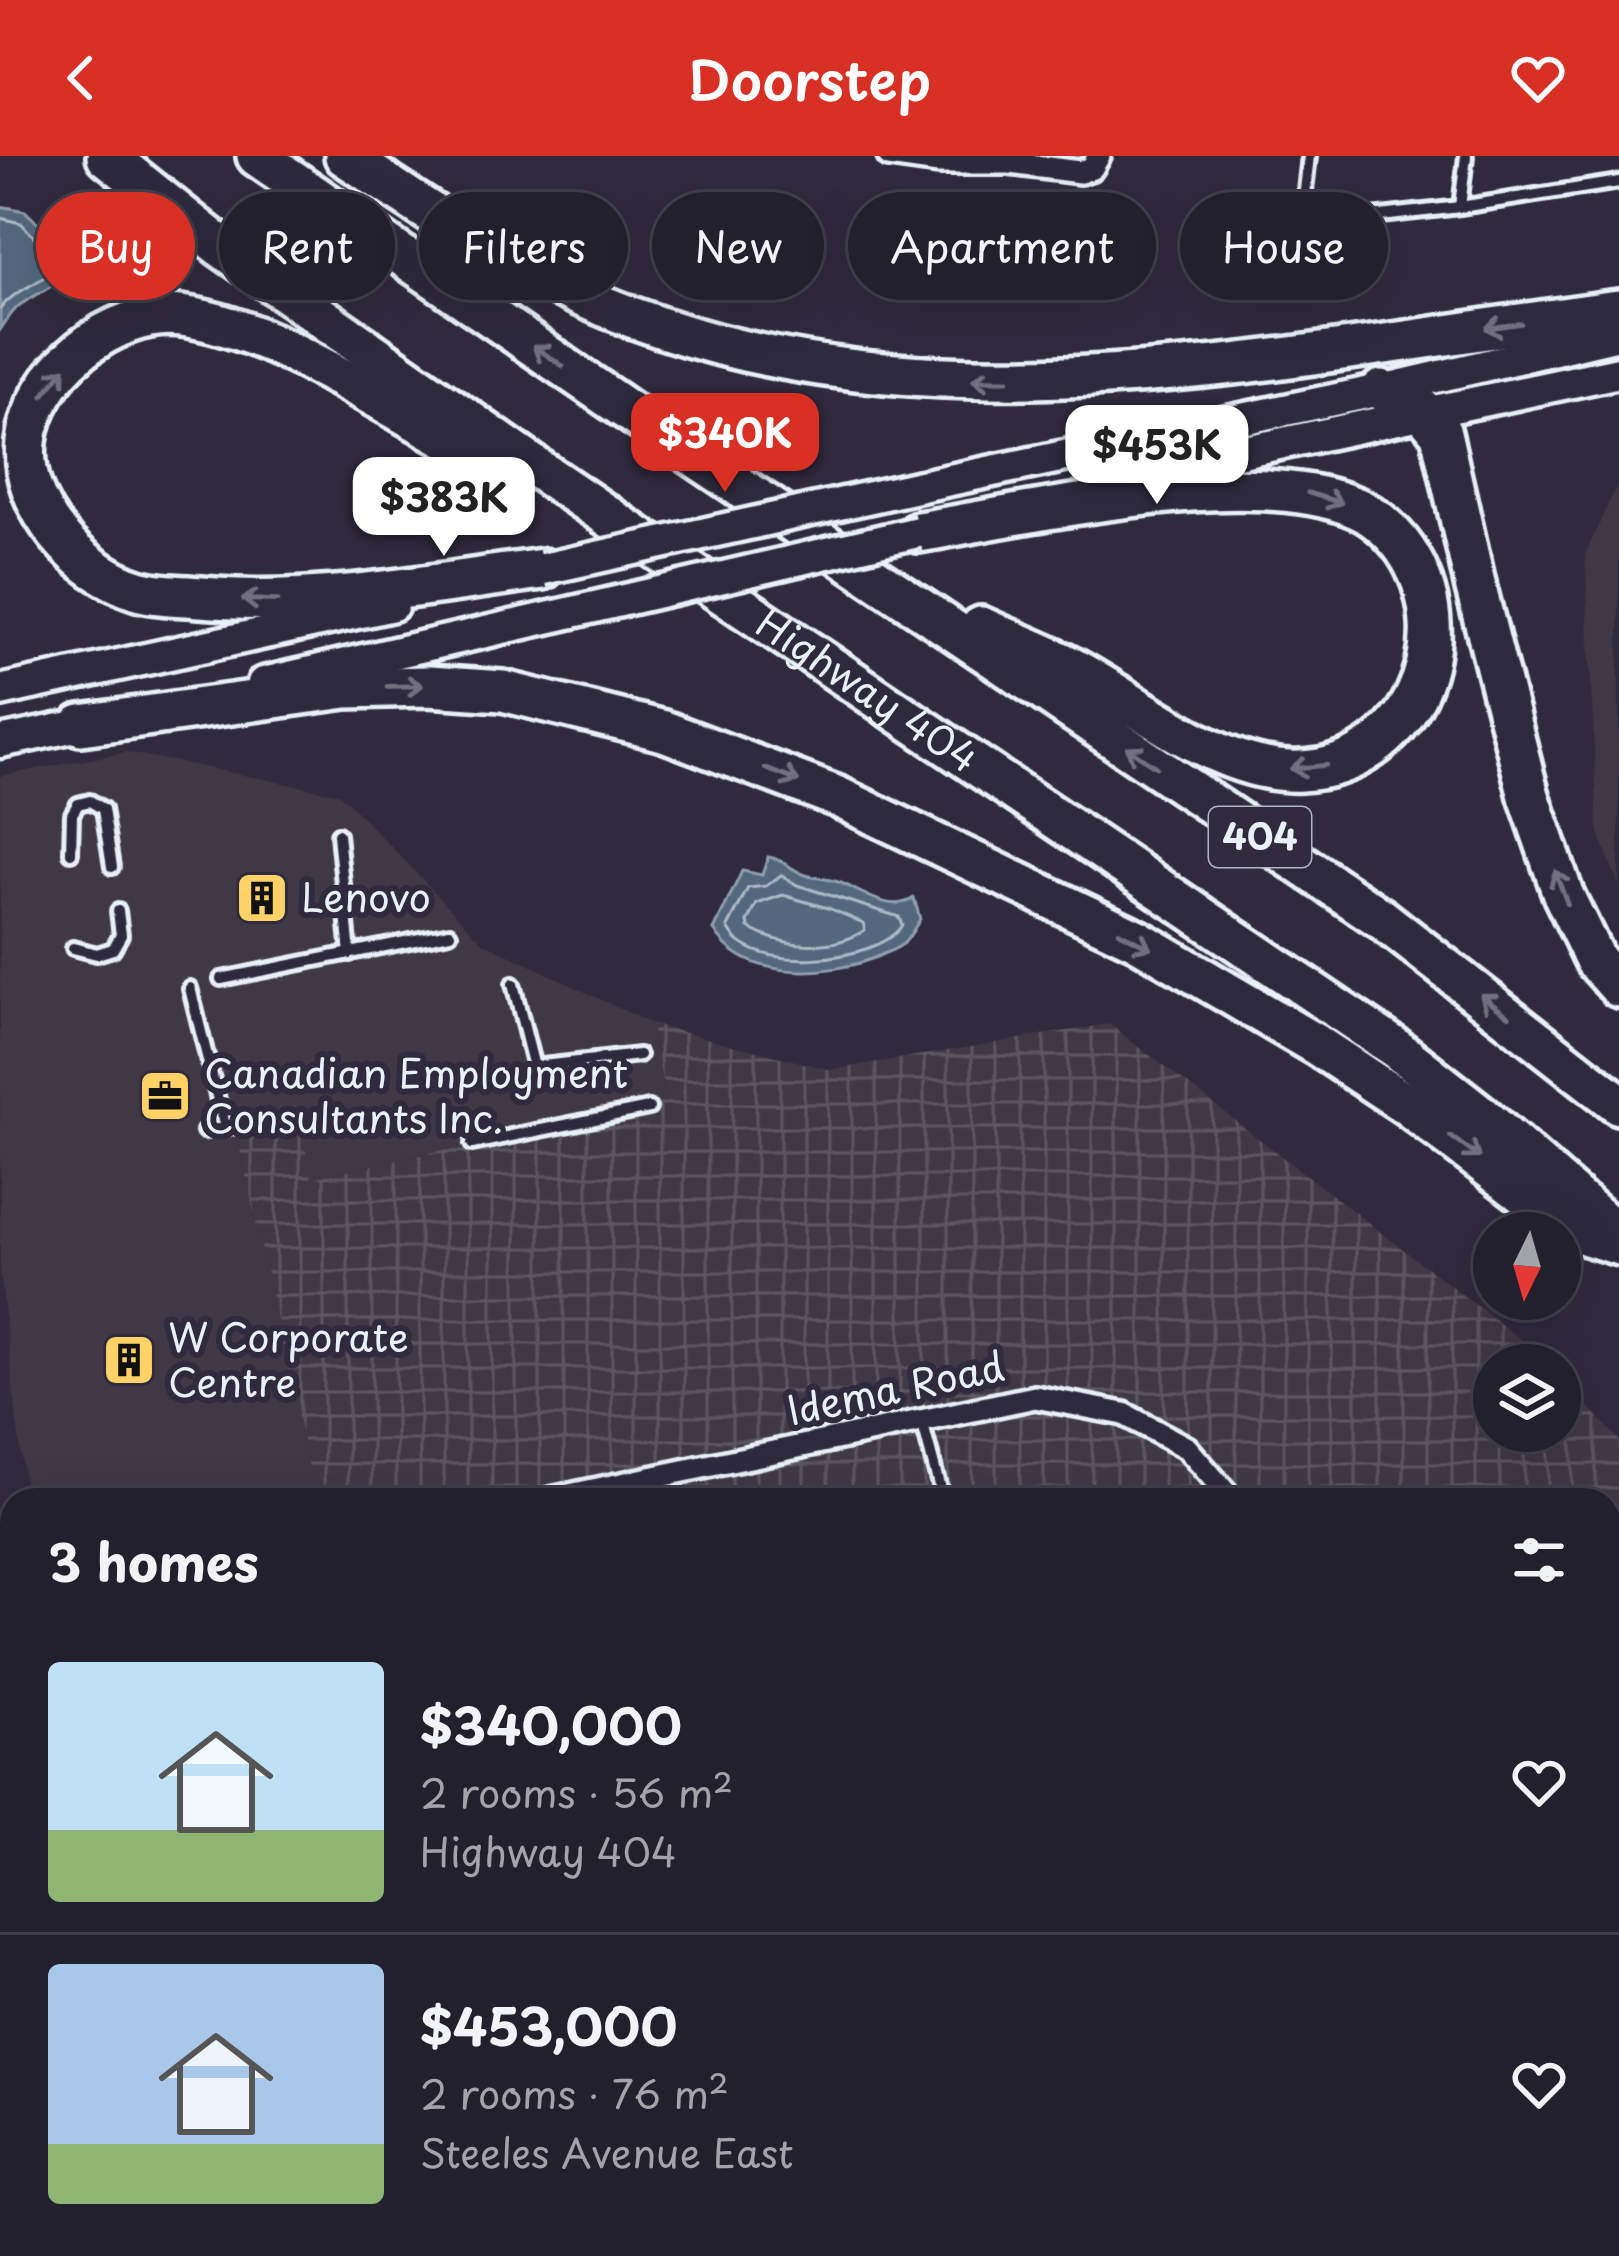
<!DOCTYPE html>
<html lang="en">
<head>
<meta charset="utf-8">
<style>
  :root { --surface:#23202e; --page:#2f2d3a; --text:#f1f3f6; --muted:#a3a3aa; --line:#403e4a; --accent:#d93025 }
  body { margin:0; font-family:"Playpen Sans",sans-serif; background:var(--page); color:var(--text); height:100vh; display:flex; flex-direction:column; font-size:45px; white-space:nowrap }
  * { box-sizing:border-box; margin:0 }
  p { font-size:39px; color:var(--muted) }
  .icon { flex:none; width:66px; height:66px; fill:none; stroke:currentColor; stroke-width:2; stroke-linecap:round; stroke-linejoin:round }
  .map { position:relative; flex:1; overflow:hidden }
  .sheet { position:absolute; left:0px; top:1332px; width:1620px; height:768px; display:flex; flex-direction:column; background:var(--surface); border-radius:36px 36px 0 0; box-shadow:0 12px 48px #0002,0 0 0 3px var(--line) }
  .sheet>* { flex:none }
  .hud { position:absolute; left:36px; top:36px; width:1548px; height:108px; display:flex; gap:24px }
  .needle { width:78px; rotate:185deg }
  .tools { position:absolute; left:1473px; top:1056px; display:grid; gap:24px }
  .tools a { display:grid; place-items:center; width:108px; height:108px; border-radius:50%; background:var(--surface); box-shadow:0 12px 48px #0002,0 0 0 3px var(--line); font-size:60px }
  .price { position:absolute; translate:-50% -102px; padding:0 27px; border-radius:24px; background:#fff; color:#222; font-size:39px; line-height:78px; filter:drop-shadow(0 3px 6px #0008) }
  .price::after { content:''; position:absolute; left:50%; top:72px; width:36px; height:27px; margin-left:-18px; background:inherit; clip-path:polygon(0 0,100% 0,50% 100%) }
  .price.selected { background:var(--accent); color:#fff }
  ul { padding:0; list-style:none }
  li { display:flex; align-items:center; gap:36px; height:300px; padding:0 48px }
  li+li { border-top:3px solid var(--line) }
  li span { display:grid; place-items:center; flex:none; width:336px; height:240px; border-radius:12px; color:#555 }
  li>.icon { margin-inline-start:auto }
  span .icon { width:144px; height:144px; fill:#fffc; stroke-width:1 }
  li b { font-size:51px }
  h2 { display:flex; justify-content:space-between; align-items:center; height:144px; padding:0 48px; font-size:51px }
  .pill { padding:0 42px; border-radius:54px; background:var(--surface); box-shadow:0 12px 48px #0002,0 0 0 3px var(--line); font-size:42px; line-height:108px }
  .pill.selected { background:var(--accent); color:#fff }
  header { display:flex; justify-content:space-between; align-items:center; height:156px; padding:0 48px; background:var(--accent); color:#fff; font-size:54px; font-weight:600 }
  .map>svg:first-child { display:block }
  .built { fill:#413945 }
  .industrial { fill:url(#industrial-grid) }
  .water { fill:#53677e; stroke:#8f9eaf; stroke-width:3 }
  .lines { fill:none; stroke-linecap:round; stroke-linejoin:round }
  .shore { stroke:#acbac7; stroke-width:3 }
  .lane-casing { stroke:#e8f1f8; stroke-width:20 }
  .street-casing { stroke:#e8f1f8; stroke-width:30 }
  .secondary-casing { stroke:#e8f1f8; stroke-width:39 }
  .highway-casing { stroke:#e8f1f8; stroke-width:48 }
  .lane { stroke:#2f2a3d; stroke-width:10 }
  .street { stroke:#2f2a3d; stroke-width:21 }
  .secondary { stroke:#2f2a3d; stroke-width:30 }
  .highway { stroke:#2f2a3d; stroke-width:39 }
  .secondary-bridge-casing { stroke:#e8f1f8; stroke-width:39; stroke-linecap:butt }
  .secondary-bridge { stroke:#2f2a3d; stroke-width:30 }
  .oneway { stroke:#70707e }
  .labels { text-anchor:middle; stroke-width:12; stroke-linejoin:round; paint-order:stroke }
  .shield { fill:#2f2a3d; stroke:#b0b5c0; stroke-width:3 }
  .shield-label { font-size:36px; font-weight:bold; fill:#e8f1f8 }
  .street-label { font-size:39px; fill:#e8f1f8; stroke:#2f2a3d }
  .poi-label { font-size:39px; fill:#e8f1f8; stroke:#2f2a3d; text-anchor:start }
</style>
</head>
<body>
<header><svg class="icon" aria-label="back" viewBox="0 0 24 24"><path d="M15 5l-7 7 7 7"/></svg>Doorstep<svg class="icon" aria-label="heart" viewBox="0 0 24 24"><path d="M12 20l-8-8c-3-5 5-10 8-4 3-6 11-1 8 4z"/></svg></header>
<div class="map">
<svg width="1619" height="2100" viewBox="0 0 1619 2100">
  <defs>
    <pattern id="industrial-grid" width="8" height="8" patternUnits="userSpaceOnUse" patternTransform="scale(3)"><rect width="8" height="8" fill="#413945"/><path d="M0 4h8M4 0v8" fill="none" stroke="#5c5661"/></pattern>
  </defs>
  <rect width="100%" height="100%" fill="#2f2a3d"/>
  <filter id="ink" filterUnits="userSpaceOnUse"><feTurbulence type="fractalNoise" baseFrequency=".00833" numOctaves="2"/><feDisplacementMap in="SourceGraphic" scale="24" xChannelSelector="R" yChannelSelector="G"/><feConvolveMatrix kernelMatrix="1 2 1 2 8 2 1 2 1" color-interpolation-filters="sRGB"/></filter>
  <g filter="url(#ink)">
    <g class="built">
      <path d="M1619,324V730L1598,674L1585,399Z"/>
      <path d="M126,596L340,638L483,786L651,868L666,946L311,1022L237,979L316,1344H26L0,1114V620Z"/>
    </g>
    <path class="industrial" d="M651,868L831,914L1109,868L1545,1202L1551,1209H1494V1275H1560V1218L1619,1284V2100H101L100,2088H1608V1344H316L237,979L299,966L312,1022L666,946Z"/>
    <g class="water">
      <path d="M0,50L25,55L72,100C65,130 43,133 20,149C12,155 6,165 0,174Z"/>
      <path d="M768,701C783,703 789,712 803,718C815,723 829,722 841,727C863,736 891,758 914,742L920,763C915,771 910,781 904,787C898,793 887,796 879,800C830,821 745,826 714,774L742,715L762,719Z"/>
    </g>
    <g class="lines">
      <g class="shore">
        <path d="M0,62L21,67L58,106C44,129 16,131 0,153"/>
        <path d="M781,719L797,729L899,761L902,769C877,808 747,819 728,771L748,732L766,730Z"/>
        <path d="M783,739L831,753L863,767L865,774C832,796 782,791 749,772L748,766L757,748Z"/>
      </g>
      <g class="lane-casing">
        <g id="lane">
          <path d="M1309,0L1301,69L1460,51L1619,26"/>
          <path d="M1460,51L1466,0"/>
          <path d="M1240,79L1301,69"/>
          <path d="M338,678L350,798"/>
          <path d="M71,697L72,658L78,648L90,645L103,653L112,711"/>
          <path d="M73,792L97,798L113,793L121,779L118,755"/>
          <path d="M221,823L450,777"/>
          <path d="M513,828L534,911L639,899"/>
          <path d="M190,832L225,972L204,975"/>
          <path d="M225,972L253,967"/>
          <path d="M472,988L649,952"/>
          <path d="M922,1265L943,1344"/>
          <path d="M777,2088L779,2100"/>
        </g>
      </g>
      <g class="street-casing">
        <g id="street">
          <path d="M889,0L939,7H1010L1080,16L1092,12L1099,0"/>
          <path d="M546,1344L1035,1241L1124,1258L1187,1292L1232,1344"/>
          <path d="M0,1457L12,1452"/>
          <path d="M1608,2046L1619,2048"/>
          <path d="M1303,2100L1357,2088"/>
        </g>
      </g>
      <g class="secondary-casing">
        <g id="secondary">
          <path d="M1109,329L1232,298L1619,216"/>
          <path d="M921,330L1381,234L1619,178"/>
          <path d="M263,527L573,456"/>
          <path d="M0,535L393,449"/>
          <path d="M0,586L99,565"/>
          <path d="M0,1520L3,1568L0,1577"/>
          <path d="M0,1674L12,1785"/>
          <path d="M43,2088L45,2100"/>
        </g>
      </g>
      <g class="highway-casing">
        <g id="highway">
          <path id="s1" d="M107,0L220,90L541,315L1394,891L1481,959L1619,1080"/>
          <path d="M257,0L669,283L1382,763L1619,948"/>
          <path d="M345,0C413,45 481,92 555,128C890,293 1267,201 1619,154"/>
          <path d="M1381,234L1413,243L1441,277L1476,432L1529,640L1563,738L1595,804L1619,831"/>
          <path d="M509,312C408,269 286,173 181,160C113,152 33,217 26,286C19,351 79,416 138,434C157,440 181,439 201,441C316,451 430,428 543,413"/>
          <path d="M918,376C1034,357 1250,306 1357,352C1378,361 1398,381 1410,401C1462,489 1410,610 1301,615C1222,619 1139,548 1072,512C1043,496 1011,485 981,471"/>
          <path d="M81,569L346,532L428,530L503,535L664,575L838,641L1138,784L1318,890L1407,949L1571,1074L1619,1089"/>
        </g>
      </g>
      <use href="#lane" class="lane"/>
      <use href="#street" class="street"/>
      <use href="#secondary" class="secondary"/>
      <use href="#highway" class="highway"/>
      <g class="secondary-bridge-casing">
        <g id="secondary-bridge">
          <path d="M543,413L921,330"/>
          <path d="M573,456L918,376"/>
        </g>
      </g>
      <use href="#secondary-bridge" class="secondary-bridge"/>
    </g>
    <defs><path id="oneway-shaft" d="M-6 0H5M1.5-3L5.5 0L1.5 3" fill="none" stroke-width="1.6" stroke-linecap="round" stroke-linejoin="round" transform="scale(3)"/></defs>
    <g class="oneway">
      <use href="#oneway-shaft" transform="translate(1503 170) rotate(172)"/>
      <use href="#oneway-shaft" transform="translate(548 200) rotate(-146)"/>
      <use href="#oneway-shaft" transform="translate(990 224) rotate(-180)"/>
      <use href="#oneway-shaft" transform="translate(54 226) rotate(-51)"/>
      <use href="#oneway-shaft" transform="translate(1325 342) rotate(17)"/>
      <use href="#oneway-shaft" transform="translate(260 444) rotate(-178)"/>
      <use href="#oneway-shaft" transform="translate(405 530) rotate(-1)"/>
      <use href="#oneway-shaft" transform="translate(1141 601) rotate(-146)"/>
      <use href="#oneway-shaft" transform="translate(1308 611) rotate(174)"/>
      <use href="#oneway-shaft" transform="translate(782 619) rotate(21)"/>
      <use href="#oneway-shaft" transform="translate(1561 731) rotate(-111)"/>
      <use href="#oneway-shaft" transform="translate(1135 784) rotate(28)"/>
      <use href="#oneway-shaft" transform="translate(1495 849) rotate(-143)"/>
      <use href="#oneway-shaft" transform="translate(1465 991) rotate(36)"/>
    </g>
  </g>
  <defs>
    <g id="building-square" transform="scale(2.7)"><rect x="-9" y="-9" width="18" height="18" rx="4" fill="#ffd166" stroke="#2f2a3d"/><path d="M-4-6H4V6H1V3H-1V6H-4ZM-2.5-4.3h1.7v1.8h-1.7ZM.8-4.3h1.7v1.8H.8ZM-2.5-1h1.7V.8h-1.7ZM.8-1h1.7V.8H.8Z" fill="#111"/></g>
    <g id="office-square" transform="scale(2.7)"><rect x="-9" y="-9" width="18" height="18" rx="4" fill="#ffd166" stroke="#2f2a3d"/><path d="M-6-3h4V-5.5h4V-3h4V5H-6ZM-1-4.5V-3h2v-1.5ZM-6 0V1H6V0Z" fill="#111"/></g>
  </defs>
  <g fill-rule="evenodd">
    <use href="#building-square" x="262" y="742"/>
    <use href="#office-square" x="165" y="940"/>
    <use href="#building-square" x="129" y="1204"/>
  </g>
  <g class="labels">
    <rect class="shield" x="1209" y="651" width="102" height="60" rx="9"/>
    <g class="shield-label">
      <text x="1260" y="694">404</text>
    </g>
    <g class="street-label">
      <text dy="14" stroke="none"><textPath href="#s1" startOffset="930">Highway 404</textPath></text>
      <text transform="translate(896 1233) rotate(-12)" y="14">Idema Road</text>
    </g>
    <g class="poi-label">
      <text x="301" y="756">Lenovo</text>
      <text x="204" y="932">Canadian Employment<tspan x="204" dy="45">Consultants Inc.</tspan></text>
      <text x="168" y="1196">W Corporate<tspan x="168" dy="45">Centre</tspan></text>
    </g>
  </g>
</svg>
<div class="tools">
<a><svg class="needle" viewBox="-14 -14 28 28"><path d="M0-13l5 13h-10z" fill="#e53935"/><path d="M0 13l5-13h-10z" fill="#a3a3aa"/></svg></a>
<a><svg class="icon" aria-label="layers" viewBox="0 0 24 24"><path d="M12 4l9 5-9 5-9-5zM3 14l9 5 9-5"/></svg></a>
</div>
<b class="price selected" style="left:725px;top:339px">$340K</b>
<b class="price" style="left:1157px;top:351px">$453K</b>
<b class="price" style="left:444px;top:403px">$383K</b>
<div class="hud">
<a class="pill selected">Buy</a>
<a class="pill">Rent</a>
<a class="pill">Filters</a>
<a class="pill">New</a>
<a class="pill">Apartment</a>
<a class="pill">House</a>
</div>
<section class="sheet">
<h2>3 homes<svg class="icon" aria-label="filters" viewBox="0 0 24 24"><path d="M4 7h16M4 17h16"/><circle cx="9" cy="7" r="2"/><circle cx="15" cy="17" r="2"/></svg></h2>
<ul>
<li><span style="background:linear-gradient(#bfe0f5 70%,#8fb573 0)"><svg class="icon" aria-label="home" viewBox="0 0 24 24"><path d="M3 11l9-7 9 7M6 9v11h12V9"/></svg></span><div><b>$340,000</b><p>2 rooms · 56 m²</p><p>Highway 404</p></div><svg class="icon" aria-label="heart" viewBox="0 0 24 24"><path d="M12 20l-8-8c-3-5 5-10 8-4 3-6 11-1 8 4z"/></svg></li>
<li><span style="background:linear-gradient(#a9c7e8 75%,#8fb573 0)"><svg class="icon" aria-label="home" viewBox="0 0 24 24"><path d="M3 11l9-7 9 7M6 9v11h12V9"/></svg></span><div><b>$453,000</b><p>2 rooms · 76 m²</p><p>Steeles Avenue East</p></div><svg class="icon" aria-label="heart" viewBox="0 0 24 24"><path d="M12 20l-8-8c-3-5 5-10 8-4 3-6 11-1 8 4z"/></svg></li>
</ul>
</section>
</div>
</body>
</html>
